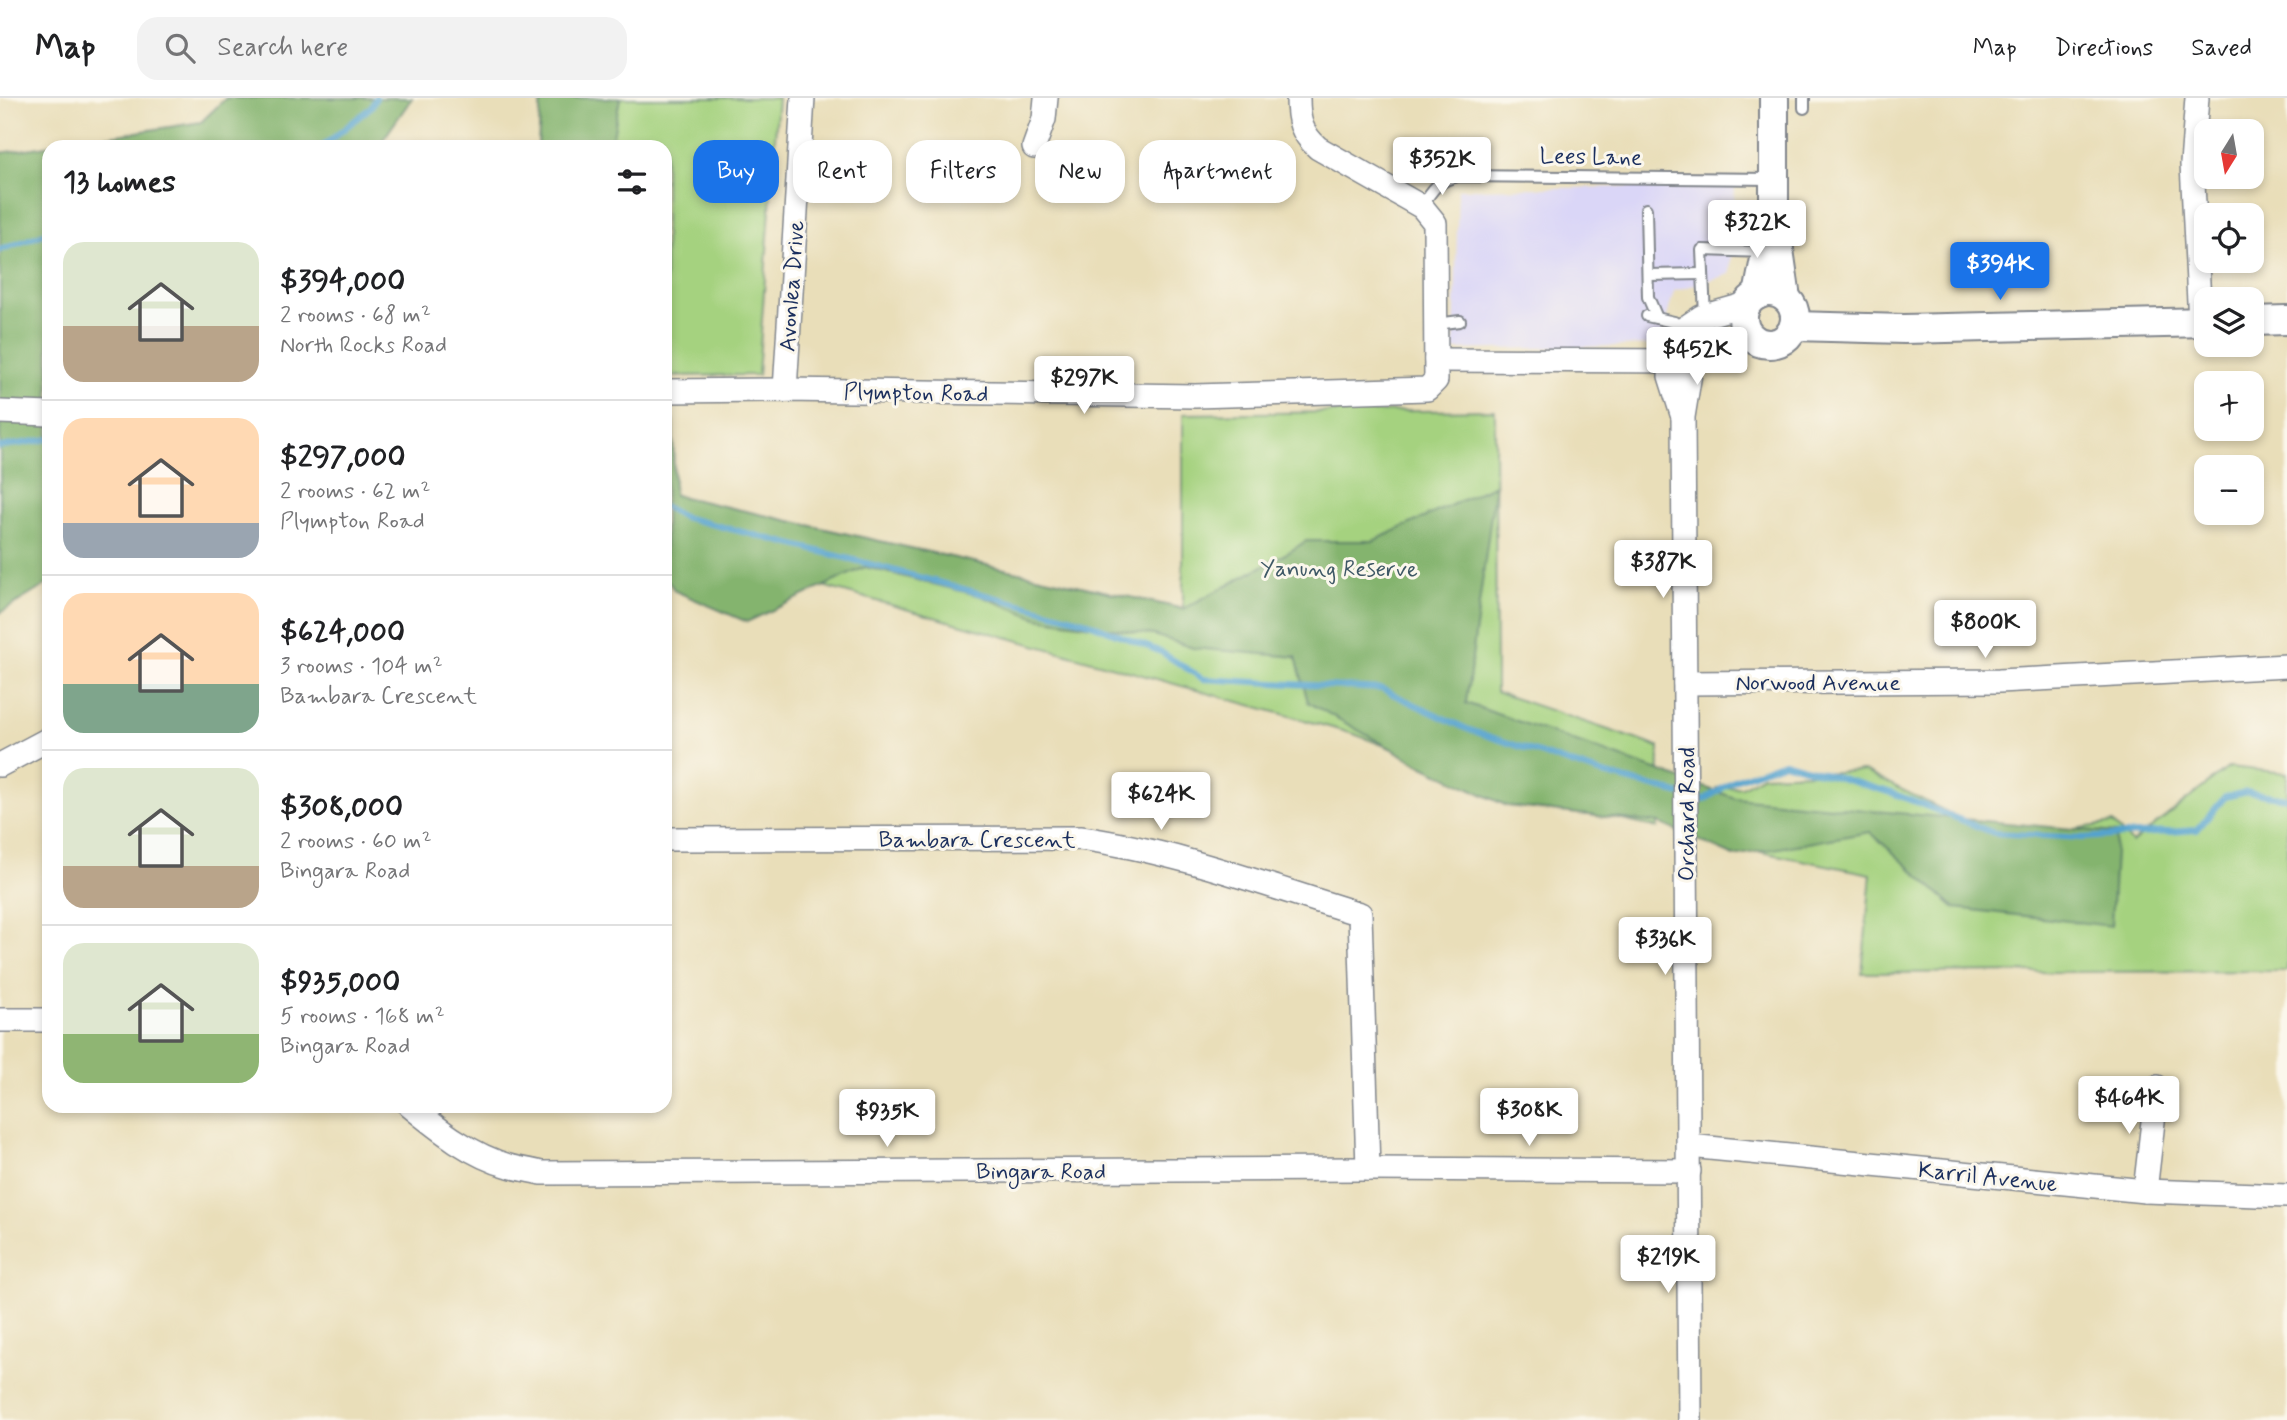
<!DOCTYPE html>
<html lang="en">
<head>
<meta charset="utf-8">
<style>
  :root { --surface:#fff; --page:#f2f2f2; --text:#202124; --muted:#757577; --line:#e0e0e0; --accent:#1a73e8 }
  body { margin:0; font-family:Mynerve,sans-serif; background:var(--page); color:var(--text); height:100vh; display:flex; flex-direction:column; font-size:26px; white-space:nowrap }
  * { box-sizing:border-box; margin:0 }
  p { font-size:23px; color:var(--muted) }
  .icon { flex:none; width:38px; height:38px; fill:none; stroke:currentColor; stroke-width:2; stroke-linecap:round; stroke-linejoin:round }
  .map { position:relative; flex:1; overflow:hidden }
  .side { position:absolute; left:42px; top:42px; width:630px; height:973px; display:flex; flex-direction:column; background:var(--surface); border-radius:21px; box-shadow:0 4px 10px #0003 }
  .side>* { flex:none }
  .banner { position:absolute; left:693px; top:42px; width:665px; height:63px; display:flex; gap:14px }
  .needle { width:46px; rotate:191deg }
  .tools { position:absolute; left:2194px; top:21px; display:grid; gap:14px }
  .tools a { display:grid; place-items:center; width:70px; height:70px; border-radius:14px; background:var(--surface); box-shadow:0 4px 10px #0003; font-size:35px }
  .price { position:absolute; translate:-50% -60px; padding:0 16px; border-radius:7px; background:#fff; color:#222; font-size:23px; line-height:46px; filter:drop-shadow(0 2px 4px #0008) }
  .price::after { content:''; position:absolute; left:50%; top:42px; width:21px; height:16px; margin-left:-10px; background:inherit; clip-path:polygon(0 0,100% 0,50% 100%) }
  .price.active { background:var(--accent); color:#fff }
  ul { padding:0; list-style:none }
  li { display:flex; align-items:center; gap:21px; height:175px; padding:0 21px }
  li+li { border-top:2px solid var(--line) }
  li span { display:grid; place-items:center; flex:none; width:196px; height:140px; border-radius:21px; color:#555 }
  li>.icon { margin-inline-start:auto }
  span .icon { width:84px; height:84px; fill:#fffc; stroke-width:1 }
  li b { font-size:30px }
  h2 { display:flex; justify-content:space-between; align-items:center; height:84px; padding:0 21px; font-size:30px }
  .chip { padding:0 24px; border-radius:21px; background:var(--surface); box-shadow:0 4px 10px #0003; font-size:24px; line-height:63px }
  .chip.active { background:var(--accent); color:#fff }
  header { display:flex; align-items:center; gap:42px; box-sizing:border-box; height:98px; padding:0 35px; background:var(--surface); border-bottom:2px solid var(--line) }
  header strong { font-size:33px }
  nav { display:flex; gap:38px; margin-inline-start:auto; font-size:24px }
  .search { width:490px; height:63px; background:var(--page); display:flex; align-items:center; gap:18px; box-sizing:border-box; padding:0 24px; border-radius:21px; color:var(--muted); font-size:26px }
  .map>svg:first-child { display:block }
  .built { fill:#dad6f7 }
  .green { fill:#a5d27f; stroke:#60806e; stroke-width:2 }
  .forest { fill:#84b46e; stroke:#507266; stroke-width:2 }
  .lines { fill:none; stroke-linecap:round; stroke-linejoin:round }
  .stream { stroke:#54a3ce; stroke-width:6 }
  .service-casing { stroke:#82868c; stroke-width:14 }
  .minor-casing { stroke:#82868c; stroke-width:26 }
  .tertiary-casing { stroke:#82868c; stroke-width:32 }
  .service { stroke:#fff; stroke-width:10 }
  .minor { stroke:#fff; stroke-width:23 }
  .tertiary { stroke:#fff; stroke-width:28 }
  .labels { text-anchor:middle; stroke-width:6; stroke-linejoin:round; paint-order:stroke }
  .street-label { font-size:23px; fill:#1b2f5e; stroke:#fbf7ec }
  .park-label { font-size:23px; fill:#3e5866; stroke:#fbf7ec }
</style>
</head>
<body>
<header>
<strong>Map</strong>
<div class="search"><svg class="icon" aria-label="search" viewBox="0 0 24 24"><circle cx="10" cy="10" r="6"/><path d="M15 15l6 6"/></svg>Search here</div>
<nav><a>Map</a><a>Directions</a><a>Saved</a></nav>
</header>
<div class="map">
<svg width="2287" height="1322" viewBox="0 0 2287 1322">
  <rect width="100%" height="100%" fill="#fbf7ec"/>
  <filter id="ink" filterUnits="userSpaceOnUse"><feTurbulence type="fractalNoise" baseFrequency=".0143" numOctaves="2"/><feDisplacementMap in="SourceGraphic" scale="14" xChannelSelector="R" yChannelSelector="G"/><feConvolveMatrix kernelMatrix="1 2 1 2 8 2 1 2 1" color-interpolation-filters="sRGB"/></filter>
  <filter id="wash" filterUnits="userSpaceOnUse"><feTurbulence type="fractalNoise" baseFrequency=".00686" numOctaves="4" result="noise"/><feDisplacementMap in="SourceGraphic" scale="28" xChannelSelector="R" yChannelSelector="G"/><feGaussianBlur stdDeviation="1.57" result="paint"/><feColorMatrix in="noise" values="0 0 0 0 0 0 0 0 0 0 0 0 0 0 0 0 0 1.4 0 .05"/><feComposite in="paint" operator="in"/></filter>
  <g filter="url(#wash)">
    <rect width="100%" height="100%" fill="#e9deb9"/>
    <path class="built" d="M1735,88L1730,176L1674,193L1659,247L1454,252L1458,91Z"/>
    <g class="green">
      <path d="M541,0H778L758,277L665,278V49H538Z"/>
      <path d="M1495,312L1496,594L1659,649L1658,730L1514,698L1354,636L665,444V323L674,397L1183,511V316Z"/>
      <path d="M2229,669L2287,675V873L1862,875L1871,776L1716,745V690L1742,689L1763,677L1864,673L2004,742L2113,725L2132,745Z"/>
    </g>
    <g class="forest">
      <path d="M226,0H412L378,49H49V485L0,515V55L201,24Z"/>
      <path d="M541,0H620L611,49H538Z"/>
      <path d="M665,319L673,323L674,397L1183,511L1289,454L1306,443H1373L1495,387L1466,605L1735,700L2116,735L2111,828L1955,810L1870,734L1734,758L1659,725L1507,708L1419,666L1308,604L1296,559L1193,550L1154,537L1037,520L981,498L865,469L747,524L675,493L665,479Z"/>
    </g>
    <g class="lines">
      <g class="stream">
        <path d="M322,49L371,9L376,0"/>
        <path d="M0,152L49,134"/>
        <path d="M0,349L49,341"/>
        <path d="M665,409L683,419L862,464L1084,523L1161,554L1203,581L1382,591L1467,631L1596,674L1704,702L1737,681L1784,664L1892,695L1994,735L2083,740L2197,732L2225,699L2246,694L2287,700"/>
      </g>
    </g>
  </g>
  <g filter="url(#ink)">
    <g class="lines">
      <g class="service-casing">
        <g id="service">
          <path d="M1804,10V0"/>
          <path d="M1422,109C1431,92 1439,81 1459,78L1774,81"/>
          <path d="M1646,111L1648,199L1657,220"/>
          <path d="M1648,177L1703,176"/>
          <path d="M1647,218L1674,224L1683,231"/>
          <path d="M1705,218L1702,152L1765,154"/>
          <path d="M1436,226L1460,223"/>
        </g>
      </g>
      <g class="minor-casing">
        <g id="minor">
          <path d="M2197,0L2192,66L2200,224"/>
          <path d="M1034,49L1044,21L1046,0"/>
          <path d="M1436,262L1692,263"/>
          <path d="M785,292L803,0"/>
          <path d="M665,293L785,292L1195,298L1427,291L1436,282L1435,125L1422,109L1318,50C1301,35 1298,22 1298,0"/>
          <path d="M0,314L49,316"/>
          <path d="M1682,316L1670,278L1675,245L1683,231L1701,219L1747,206"/>
          <path d="M1685,585L1999,583L2287,568"/>
          <path d="M0,667L49,641"/>
          <path d="M665,741L1080,740C1175,753 1268,788 1360,816L1368,1071"/>
          <path d="M0,922H49"/>
          <path d="M410,1008C439,1032 472,1058 509,1068C519,1071 530,1072 541,1075L1368,1071L1689,1073"/>
          <path d="M1689,1048L2145,1093L2287,1098"/>
          <path d="M2145,1093L2157,989"/>
          <path d="M1690,1322L1683,319L1692,263C1705,244 1729,243 1750,238"/>
        </g>
      </g>
      <g class="tertiary-casing">
        <g id="tertiary">
          <path d="M1774,0V117L1786,200"/>
          <circle cx="1769" cy="220" r="26"/>
          <path d="M1758,197L1771,130"/>
          <path d="M2252,223L2287,222"/>
          <path d="M1794,228L1904,231L2207,224"/>
        </g>
      </g>
      <use href="#service" class="service"/>
      <use href="#minor" class="minor"/>
      <use href="#tertiary" class="tertiary"/>
    </g>
  </g>
  <g class="labels">
    <g class="street-label">
      <text transform="translate(1591 58) rotate(1)" y="8">Lees Lane</text>
      <text transform="translate(791 188) rotate(-86)" y="8">Avonlea Drive</text>
      <text transform="translate(916 294) rotate(1)" y="8">Plympton Road</text>
      <text x="1818" y="592">Norwood Avenue</text>
      <text transform="translate(1686 716) rotate(-90)" y="8">Orchard Road</text>
      <text x="977" y="749">Bambara Crescent</text>
      <text x="1041" y="1081">Bingara Road</text>
      <text transform="translate(1988 1078) rotate(6)" y="8">Karril Avenue</text>
    </g>
    <g class="park-label">
      <text x="1339" y="478">Yanung Reserve</text>
    </g>
  </g>
</svg>
<div class="tools">
<a><svg class="needle" viewBox="-14 -14 28 28"><path d="M0-13l5 13h-10z" fill="#e53935"/><path d="M0 13l5-13h-10z" fill="#757577"/></svg></a>
<a><svg class="icon" aria-label="locate" viewBox="0 0 24 24"><circle cx="12" cy="12" r="6"/><path d="M12 2v4M12 18v4M2 12h4M18 12h4"/></svg></a>
<a><svg class="icon" aria-label="layers" viewBox="0 0 24 24"><path d="M12 4l9 5-9 5-9-5zM3 14l9 5 9-5"/></svg></a>
<a>+</a>
<a>−</a>
</div>
<b class="price" style="left:1442px;top:99px">$352K</b>
<b class="price" style="left:1757px;top:162px">$322K</b>
<b class="price active" style="left:2000px;top:204px">$394K</b>
<b class="price" style="left:1697px;top:289px">$452K</b>
<b class="price" style="left:1084px;top:318px">$297K</b>
<b class="price" style="left:1663px;top:502px">$387K</b>
<b class="price" style="left:1985px;top:562px">$800K</b>
<b class="price" style="left:1161px;top:734px">$624K</b>
<b class="price" style="left:1665px;top:879px">$336K</b>
<b class="price" style="left:2129px;top:1038px">$464K</b>
<b class="price" style="left:1529px;top:1050px">$308K</b>
<b class="price" style="left:887px;top:1051px">$935K</b>
<b class="price" style="left:1668px;top:1197px">$219K</b>
<div class="banner">
<a class="chip active">Buy</a>
<a class="chip">Rent</a>
<a class="chip">Filters</a>
<a class="chip">New</a>
<a class="chip">Apartment</a>
</div>
<section class="side">
<h2>13 homes<svg class="icon" aria-label="filters" viewBox="0 0 24 24"><path d="M4 7h16M4 17h16"/><circle cx="9" cy="7" r="2"/><circle cx="15" cy="17" r="2"/></svg></h2>
<ul>
<li><span style="background:linear-gradient(#dfe7d0 60%,#b9a48a 0)"><svg class="icon" aria-label="home" viewBox="0 0 24 24"><path d="M3 11l9-7 9 7M6 9v11h12V9"/></svg></span><div><b>$394,000</b><p>2 rooms · 68 m²</p><p>North Rocks Road</p></div></li>
<li><span style="background:linear-gradient(#ffd9b3 75%,#9aa5b1 0)"><svg class="icon" aria-label="home" viewBox="0 0 24 24"><path d="M3 11l9-7 9 7M6 9v11h12V9"/></svg></span><div><b>$297,000</b><p>2 rooms · 62 m²</p><p>Plympton Road</p></div></li>
<li><span style="background:linear-gradient(#ffd9b3 65%,#7fa58c 0)"><svg class="icon" aria-label="home" viewBox="0 0 24 24"><path d="M3 11l9-7 9 7M6 9v11h12V9"/></svg></span><div><b>$624,000</b><p>3 rooms · 104 m²</p><p>Bambara Crescent</p></div></li>
<li><span style="background:linear-gradient(#dfe7d0 70%,#b9a48a 0)"><svg class="icon" aria-label="home" viewBox="0 0 24 24"><path d="M3 11l9-7 9 7M6 9v11h12V9"/></svg></span><div><b>$308,000</b><p>2 rooms · 60 m²</p><p>Bingara Road</p></div></li>
<li><span style="background:linear-gradient(#dfe7d0 65%,#8fb573 0)"><svg class="icon" aria-label="home" viewBox="0 0 24 24"><path d="M3 11l9-7 9 7M6 9v11h12V9"/></svg></span><div><b>$935,000</b><p>5 rooms · 168 m²</p><p>Bingara Road</p></div></li>
</ul>
</section>
</div>
</body>
</html>
